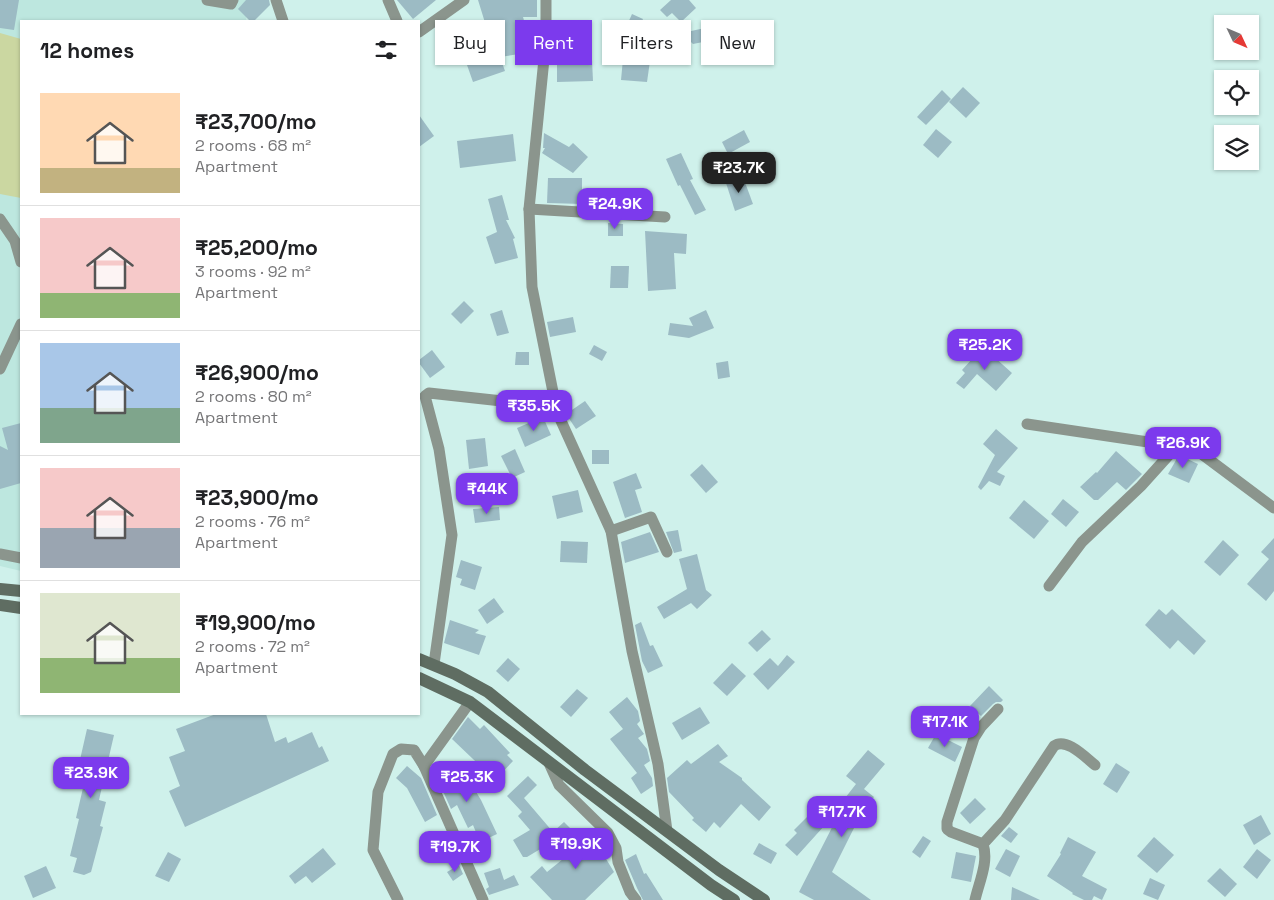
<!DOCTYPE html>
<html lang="en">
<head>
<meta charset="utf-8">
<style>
  :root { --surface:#fff; --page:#f2f2f2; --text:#202124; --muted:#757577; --line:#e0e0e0; --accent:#7c3aed }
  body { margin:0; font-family:"Space Grotesk",sans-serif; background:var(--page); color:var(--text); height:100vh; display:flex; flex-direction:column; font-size:19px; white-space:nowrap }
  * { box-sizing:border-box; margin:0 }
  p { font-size:16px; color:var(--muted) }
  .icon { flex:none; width:28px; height:28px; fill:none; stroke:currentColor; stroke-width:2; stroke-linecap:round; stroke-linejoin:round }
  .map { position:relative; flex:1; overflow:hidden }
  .sheet { position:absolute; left:20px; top:20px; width:400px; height:695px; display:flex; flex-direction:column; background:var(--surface); border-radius:0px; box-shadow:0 1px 4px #0004 }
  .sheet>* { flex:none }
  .hud { position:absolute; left:435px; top:20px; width:475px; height:45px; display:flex; gap:10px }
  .needle { width:32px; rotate:134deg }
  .controls { position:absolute; left:1214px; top:15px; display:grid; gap:10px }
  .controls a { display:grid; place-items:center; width:45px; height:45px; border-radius:0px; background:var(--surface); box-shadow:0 1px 4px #0004; font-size:25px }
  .price { position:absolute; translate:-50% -42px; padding:0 11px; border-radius:10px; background:var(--accent); color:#fff; font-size:16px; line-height:32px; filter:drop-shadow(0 1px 2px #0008) }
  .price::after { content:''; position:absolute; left:50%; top:30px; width:15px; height:11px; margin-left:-8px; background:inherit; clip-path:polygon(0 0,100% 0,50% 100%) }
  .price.selected { background:#222; color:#fff }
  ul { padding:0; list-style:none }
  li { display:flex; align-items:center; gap:15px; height:125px; padding:0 20px }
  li+li { border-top:1px solid var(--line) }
  li span { display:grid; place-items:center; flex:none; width:140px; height:100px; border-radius:0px; color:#555 }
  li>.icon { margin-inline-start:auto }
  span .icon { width:60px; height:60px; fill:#fffc; stroke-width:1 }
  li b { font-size:21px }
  h2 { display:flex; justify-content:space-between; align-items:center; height:60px; padding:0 20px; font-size:21px }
  .tag { padding:0 18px; border-radius:0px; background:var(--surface); box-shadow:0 1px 4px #0004; font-size:18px; line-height:45px }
  .tag.selected { background:var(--accent); color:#fff }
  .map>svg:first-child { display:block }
  .built { fill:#bde7df }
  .green { fill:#cbd7a1 }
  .building { fill:#9cbbc4 }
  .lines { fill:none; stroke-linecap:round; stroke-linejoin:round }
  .street { stroke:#8b958d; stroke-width:11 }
  .secondary { stroke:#5f6d62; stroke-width:12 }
</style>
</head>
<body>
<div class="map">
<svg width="1274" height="900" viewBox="0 0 1274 900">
  <rect width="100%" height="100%" fill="#cff1eb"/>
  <path class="built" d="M0,0H248L246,21H21V571L0,566Z"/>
  <path class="green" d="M0,33L21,39V198L0,194Z"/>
  <g class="building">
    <path d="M0,0H19L14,30L0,28Z"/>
    <path d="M246,0H269L270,5L254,21H250L238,9Z"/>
    <path d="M397,0H436L413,19Z"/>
    <path d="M478,0H537V17H523L529,37L531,52L500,57L505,71L473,82L467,65L495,55Z"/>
    <path d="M671,0H689L696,8L681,22L672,13L667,17L660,10Z"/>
    <path d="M632,14L643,19L639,28L628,23Z"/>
    <path d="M705,28L708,41L693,44L682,33Z"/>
    <path d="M623,59L650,61L647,82L621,80Z"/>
    <path d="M592,60L593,81L557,82V61Z"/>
    <path d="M963,87L980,103L966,118L949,102Z"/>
    <path d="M942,90L951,99L926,125L917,117Z"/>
    <path d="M419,115L434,136L419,147Z"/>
    <path d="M936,129L952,142L938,158L923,145Z"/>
    <path d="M744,130L750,142L728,154L722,142Z"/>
    <path d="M544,133L569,147L573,143L588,157L573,173L542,153L545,148H543Z"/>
    <path d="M513,134L516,161L460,168L457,141Z"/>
    <path d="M681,153L693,179L690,180L706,210L695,215L680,185L678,186L666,159Z"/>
    <path d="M743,177L753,204L735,211L726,183Z"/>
    <path d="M548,178H582V204L547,203Z"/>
    <path d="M502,195L509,220H506L515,238L513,239L518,258L495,264L486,237L497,232L488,199Z"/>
    <path d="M608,223L623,224V236H608Z"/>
    <path d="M645,231L687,234L686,254L674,253L676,289L648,291Z"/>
    <path d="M611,266H629L628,288H610Z"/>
    <path d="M464,301L474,311L461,324L451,314Z"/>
    <path d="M502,310L509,333L497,336L490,314Z"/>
    <path d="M706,310L714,328L689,338L668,335L670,323L693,326L689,318Z"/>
    <path d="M573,317L576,332L550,337L547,322Z"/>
    <path d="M594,345L607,352L602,361L589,354Z"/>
    <path d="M983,347L1012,373L996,391L977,374L964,389L956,383L965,373L962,370Z"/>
    <path d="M432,350L445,367L430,378L419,363V360Z"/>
    <path d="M516,352H529V365H515Z"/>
    <path d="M728,361L730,377L718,379L716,363Z"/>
    <path d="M585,401L596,416L576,429L566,414Z"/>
    <path d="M543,417L551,435L525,447L517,428Z"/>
    <path d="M21,423V483L0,489V446L8,450L2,428Z"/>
    <path d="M996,429L1018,448L997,472L1005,476L1000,486L989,481L981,490L978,487L995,455L983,444Z"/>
    <path d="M485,438L488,466L469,469L466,440Z"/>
    <path d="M515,449L525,472L512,478L501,456Z"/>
    <rect x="592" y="450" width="17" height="14"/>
    <path d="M1116,451L1142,474L1126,490L1117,482L1098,500H1094L1080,487L1096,472L1097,473Z"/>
    <path d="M1179,455L1198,464L1189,483L1168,474Z"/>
    <path d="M702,464L718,482L706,493L690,475Z"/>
    <path d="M636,473L642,488L635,490L642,512L625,518L613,482Z"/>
    <path d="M578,490L583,512L557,519L552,496Z"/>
    <path d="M1063,499L1079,512L1066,527L1051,514Z"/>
    <path d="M1024,500L1049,521L1034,539L1009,518Z"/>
    <path d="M499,507L500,520L475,523L473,509Z"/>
    <path d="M678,530L682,551L674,553L666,532Z"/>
    <path d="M650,532L659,552L625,563L621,542Z"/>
    <path d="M1274,538V591L1266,601L1247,584L1269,559L1261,552Z"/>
    <path d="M1223,540L1239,555L1220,576L1204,562Z"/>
    <path d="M561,541L588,542L587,563L560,562Z"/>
    <path d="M697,554L706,590L712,595L697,609L691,603L664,619L657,607L687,589L679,559Z"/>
    <path d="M461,560L482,567L475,590L460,585L462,579L456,577Z"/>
    <path d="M494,598L504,612L487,624L478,610Z"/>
    <path d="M1159,609L1166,615L1172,609L1206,641L1194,655L1178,640L1170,649L1145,625Z"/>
    <path d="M450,620L479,630L475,633L486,636L479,655L444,643Z"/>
    <path d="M641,622L650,646L653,645L663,666L648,673L642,661L635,625Z"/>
    <path d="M762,630L771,639L757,652L748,643Z"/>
    <path d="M787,655L795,662L768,690L753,674L770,658L778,666Z"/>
    <path d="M508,658L520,669L508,682L496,671Z"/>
    <path d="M732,663L746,676L727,696L713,683Z"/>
    <path d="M989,686L1003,700L1001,702H996L993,704L981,716L970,706Z"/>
    <path d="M577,689L588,698L571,717L560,707Z"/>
    <path d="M627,697L638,711L640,721L637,724L644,734L638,738L647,749L650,761L644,765L652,778L653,786L641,794L631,778L637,773L610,739L623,729L609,712Z"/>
    <path d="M700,707L710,723L682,740L672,723Z"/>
    <path d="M216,714H266L275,742L286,737L288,743L312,732L319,748L322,746L329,761L185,827L169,791L180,786L169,757L185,751L176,729Z"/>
    <path d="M468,717L480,729L484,725L510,753L507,755L513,761L495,780L452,739Z"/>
    <path d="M87,729L114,735L99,800L106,802L100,826L103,827L91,872L84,875L73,872L77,858L70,856L79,819L76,818L83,788L74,786Z"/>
    <path d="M936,734L962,747L955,762L928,748Z"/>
    <path d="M718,744L728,756L719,762L742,778V780L771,807L759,821L741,804L720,828L714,822L706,832L692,820L694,818L669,792L667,778L687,760L691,764Z"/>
    <path d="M868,750L885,764L864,789L874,797L855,821L857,822L832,872L871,900H814L799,892L844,804L842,802L856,784L846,776Z"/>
    <path d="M1116,763L1130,772L1117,793L1103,784Z"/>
    <path d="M407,766L421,778L437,815L425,822L407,788L396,778Z"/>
    <path d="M461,767L481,800L497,834L480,842L473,825L468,828L457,805L451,809L438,780Z"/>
    <path d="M528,776L537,785L524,798L553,832L564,822L572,830L527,857H523L513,840L530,830L518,816L522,812L507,796Z"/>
    <path d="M975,798L986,809L970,824L960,813Z"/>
    <path d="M812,812L825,825L797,856L785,845L797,833L794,830Z"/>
    <path d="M1261,815L1271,834L1254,845L1243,825Z"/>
    <path d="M1009,827L1018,834L1011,843L1001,836Z"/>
    <path d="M575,833L584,842L597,833L602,838L606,845L600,849L614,872L585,900H552L530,877L542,866L547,872L563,859L556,852Z"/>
    <path d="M923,836L931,841L920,858L912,852Z"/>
    <path d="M1068,837L1096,852L1082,876L1107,889L1102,900L1094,896L1092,900H1084L1072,894L1073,893L1047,876L1061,854L1060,853Z"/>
    <path d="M1154,837L1174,855L1157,873L1137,856Z"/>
    <path d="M759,843L777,853L771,864L753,854Z"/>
    <path d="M323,848L336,864L312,883L306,876L295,884L289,876Z"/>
    <path d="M1006,849L1020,856L1010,877L995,869Z"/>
    <path d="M1257,849L1271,860L1257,879L1243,867Z"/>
    <path d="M168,852L181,859L169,882L155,876Z"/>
    <path d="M956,852L976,856L971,882L951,878Z"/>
    <path d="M636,854L644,874L646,873L663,900H643L637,888L625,860Z"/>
    <path d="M459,865L463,874L453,881L447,872Z"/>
    <path d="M46,866L56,888L33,898L24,876Z"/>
    <path d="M500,868L504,880L514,875L519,885L489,895L486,889L489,887L484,873Z"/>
    <path d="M1220,868L1237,884L1225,897L1207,881Z"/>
    <path d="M1150,878L1165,885L1158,900L1143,894Z"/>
    <path d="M1012,887L1040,900H1011Z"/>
  </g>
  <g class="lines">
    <g class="street">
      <path d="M207,0L231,4L233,0"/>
      <path d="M276,0L283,21"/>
      <path d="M388,0L397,21"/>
      <path d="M546,0V39L529,209L532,287L557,412L611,531L632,651L658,764L667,831"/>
      <path d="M419,32L464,0"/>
      <path d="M529,209L665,217"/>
      <path d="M0,219L15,241L21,262"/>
      <path d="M0,369L21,324"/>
      <path d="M1027,424L1195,449L1274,508"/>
      <path d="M611,531L651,517L667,552"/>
      <path d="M0,554L21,558"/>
      <path d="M1049,586L1082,542L1141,486L1177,446"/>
      <path d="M434,664L452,535L439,449L425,396L429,393L511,402L557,412"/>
      <path d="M549,763L559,785L608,833L616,848L618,862L630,892L636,900"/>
      <path d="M424,766L470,702"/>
      <path d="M983,844L1005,820L1054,746C1066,737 1085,757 1095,765"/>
      <path d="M398,900L373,850L378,792L393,754L401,749L414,750L424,766L483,900"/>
      <path d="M975,900C979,882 989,862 983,844L951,832L947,829V822L974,738L981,727L998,709"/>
    </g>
    <g class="secondary">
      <path d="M0,589L21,591"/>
      <path d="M0,605L21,608"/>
      <path d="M419,659L455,674L488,692L585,770L719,870L764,900"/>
      <path d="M419,678L470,702L711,885L734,900"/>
    </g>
  </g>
</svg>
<div class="controls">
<a><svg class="needle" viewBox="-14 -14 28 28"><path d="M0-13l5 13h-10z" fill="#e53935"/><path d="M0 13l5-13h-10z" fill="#757577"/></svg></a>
<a><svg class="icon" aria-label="locate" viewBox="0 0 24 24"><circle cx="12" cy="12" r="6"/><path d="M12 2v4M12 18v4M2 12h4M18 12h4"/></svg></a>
<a><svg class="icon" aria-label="layers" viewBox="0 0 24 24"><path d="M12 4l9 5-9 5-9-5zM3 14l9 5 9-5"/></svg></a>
</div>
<b class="price selected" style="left:739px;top:194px">₹23.7K</b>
<b class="price" style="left:615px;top:230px">₹24.9K</b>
<b class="price" style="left:985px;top:371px">₹25.2K</b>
<b class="price" style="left:534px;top:432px">₹35.5K</b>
<b class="price" style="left:1183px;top:469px">₹26.9K</b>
<b class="price" style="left:487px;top:515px">₹44K</b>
<b class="price" style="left:945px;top:748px">₹17.1K</b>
<b class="price" style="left:91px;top:799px">₹23.9K</b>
<b class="price" style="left:467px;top:803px">₹25.3K</b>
<b class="price" style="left:842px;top:838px">₹17.7K</b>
<b class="price" style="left:576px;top:870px">₹19.9K</b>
<b class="price" style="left:455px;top:873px">₹19.7K</b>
<div class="hud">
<a class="tag">Buy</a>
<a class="tag selected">Rent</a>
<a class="tag">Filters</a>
<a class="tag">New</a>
</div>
<section class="sheet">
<h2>12 homes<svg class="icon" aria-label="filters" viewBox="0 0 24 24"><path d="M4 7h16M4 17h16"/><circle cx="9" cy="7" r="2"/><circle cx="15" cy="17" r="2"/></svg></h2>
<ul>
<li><span style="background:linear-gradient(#ffd9b3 75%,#c2b280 0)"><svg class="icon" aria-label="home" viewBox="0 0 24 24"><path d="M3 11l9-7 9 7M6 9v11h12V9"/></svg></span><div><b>₹23,700/mo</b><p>2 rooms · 68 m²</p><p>Apartment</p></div></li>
<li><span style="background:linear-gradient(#f6c9c9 75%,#8fb573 0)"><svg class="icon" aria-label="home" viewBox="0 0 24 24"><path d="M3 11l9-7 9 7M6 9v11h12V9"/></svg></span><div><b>₹25,200/mo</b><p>3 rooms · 92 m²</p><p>Apartment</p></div></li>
<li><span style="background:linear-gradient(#a9c7e8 65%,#7fa58c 0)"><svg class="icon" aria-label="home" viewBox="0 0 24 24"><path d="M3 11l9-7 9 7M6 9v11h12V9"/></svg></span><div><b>₹26,900/mo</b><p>2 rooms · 80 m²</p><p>Apartment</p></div></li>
<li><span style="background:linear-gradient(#f6c9c9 60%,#9aa5b1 0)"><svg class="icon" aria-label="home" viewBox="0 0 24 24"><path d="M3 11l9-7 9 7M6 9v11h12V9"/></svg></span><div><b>₹23,900/mo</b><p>2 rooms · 76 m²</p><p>Apartment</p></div></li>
<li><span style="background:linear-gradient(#dfe7d0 65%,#8fb573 0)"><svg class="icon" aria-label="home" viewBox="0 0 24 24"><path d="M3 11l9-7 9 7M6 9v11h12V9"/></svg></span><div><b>₹19,900/mo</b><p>2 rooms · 72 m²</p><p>Apartment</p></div></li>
</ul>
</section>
</div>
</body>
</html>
